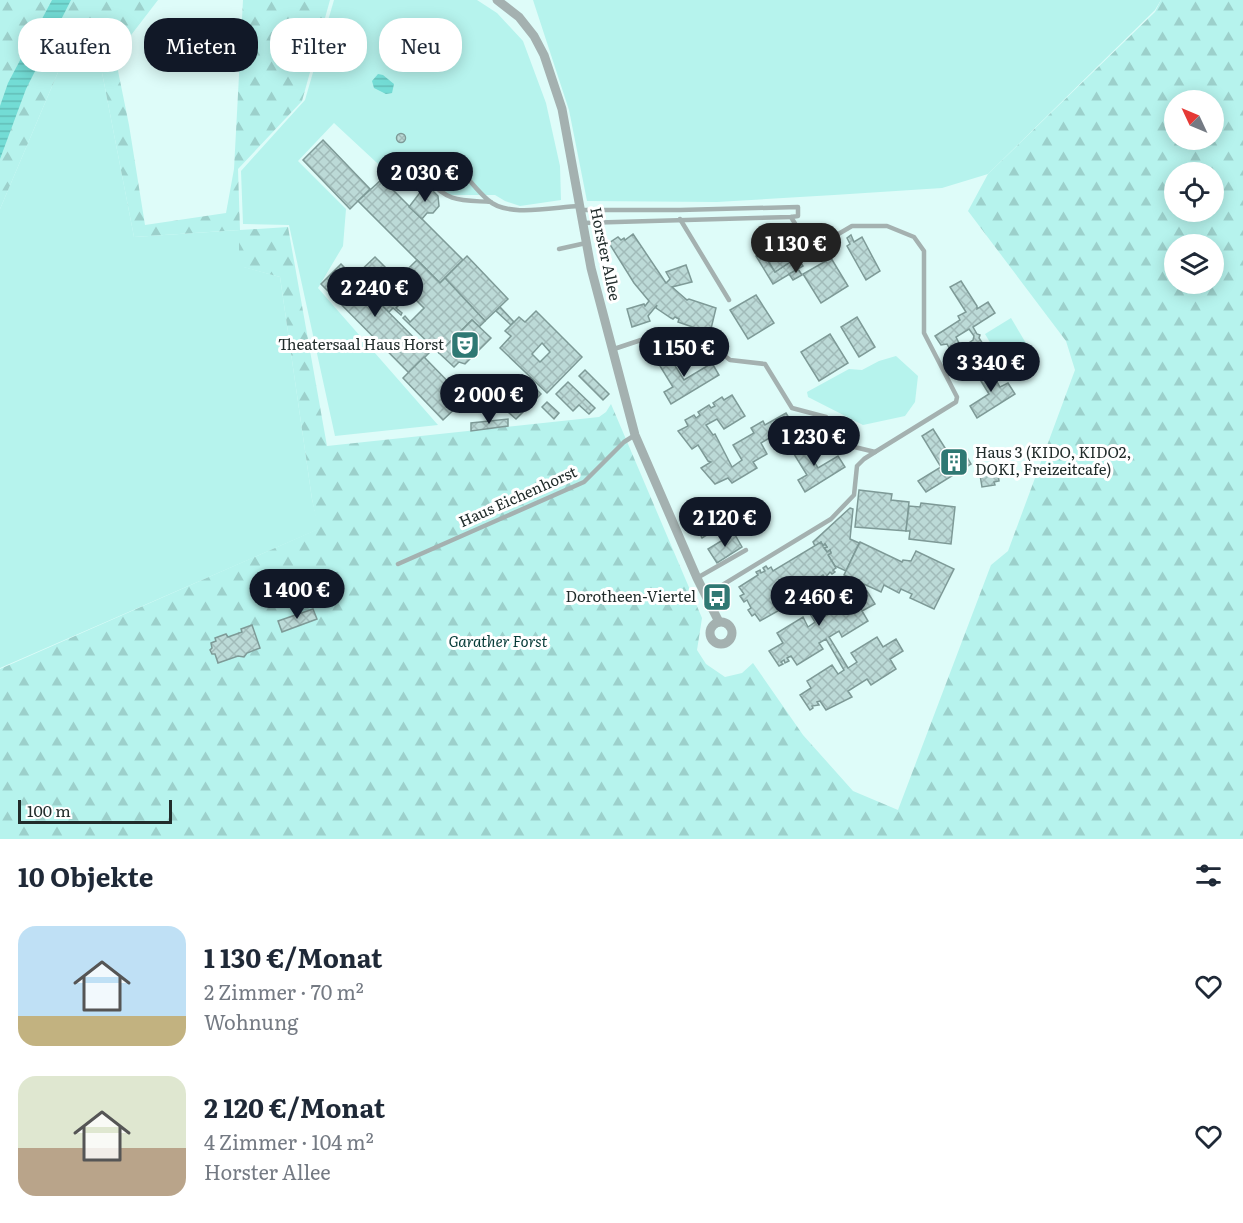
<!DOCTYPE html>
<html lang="de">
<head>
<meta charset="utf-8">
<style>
  :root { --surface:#fff; --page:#f6f6f7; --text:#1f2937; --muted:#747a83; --accent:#111827 }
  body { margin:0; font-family:Literata,serif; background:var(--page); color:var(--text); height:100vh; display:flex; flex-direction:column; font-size:22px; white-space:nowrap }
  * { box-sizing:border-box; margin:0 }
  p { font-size:20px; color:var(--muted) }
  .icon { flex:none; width:33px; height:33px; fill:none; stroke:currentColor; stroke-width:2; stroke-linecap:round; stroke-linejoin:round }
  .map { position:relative; height:839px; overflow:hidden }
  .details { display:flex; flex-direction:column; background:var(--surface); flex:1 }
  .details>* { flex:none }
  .hud { position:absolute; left:18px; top:18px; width:600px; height:54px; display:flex; gap:12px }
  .needle { width:39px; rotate:314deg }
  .fabs { position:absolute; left:1164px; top:90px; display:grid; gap:12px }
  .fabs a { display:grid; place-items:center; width:60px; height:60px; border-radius:50%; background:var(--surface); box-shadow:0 3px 15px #0003; font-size:30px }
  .scale { position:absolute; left:18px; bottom:15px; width:154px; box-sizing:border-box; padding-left:6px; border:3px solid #212c2b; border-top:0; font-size:16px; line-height:21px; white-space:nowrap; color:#212c2b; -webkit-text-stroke:4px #fff; paint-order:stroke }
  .price { position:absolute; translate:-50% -51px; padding:0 14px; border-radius:21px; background:var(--accent); color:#fff; font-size:20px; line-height:39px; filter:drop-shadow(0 2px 3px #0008) }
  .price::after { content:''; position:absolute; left:50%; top:36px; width:18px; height:14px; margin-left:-9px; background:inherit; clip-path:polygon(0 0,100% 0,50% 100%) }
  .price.current { background:#222; color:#fff }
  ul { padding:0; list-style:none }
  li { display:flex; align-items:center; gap:18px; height:150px; padding:0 18px }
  li span { display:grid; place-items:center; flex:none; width:168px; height:120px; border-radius:18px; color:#555 }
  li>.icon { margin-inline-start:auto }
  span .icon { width:72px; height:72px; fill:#fffc; stroke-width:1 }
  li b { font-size:26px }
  h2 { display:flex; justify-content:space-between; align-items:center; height:72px; padding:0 18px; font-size:26px }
  .chip { padding:0 21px; border-radius:24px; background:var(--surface); box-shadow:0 3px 15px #0003; font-size:21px; line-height:54px }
  .chip.current { background:var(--accent); color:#fff }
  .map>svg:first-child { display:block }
  .green { fill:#b6f3ed }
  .forest { fill:url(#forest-firs); fill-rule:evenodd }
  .water { fill:url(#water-rules) }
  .building { fill:url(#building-cross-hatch); stroke:#7e9a97; stroke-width:1.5; fill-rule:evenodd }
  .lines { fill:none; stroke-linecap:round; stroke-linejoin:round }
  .lane { stroke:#a4b1b0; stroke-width:4.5 }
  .street { stroke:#a4b1b0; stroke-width:9 }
  .labels { text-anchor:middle; stroke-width:6; stroke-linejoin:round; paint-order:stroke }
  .street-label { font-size:15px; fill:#212c2b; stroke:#fff }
  .poi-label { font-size:15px; fill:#212c2b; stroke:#fff; text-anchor:end }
  .park-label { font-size:15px; font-style:italic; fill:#043936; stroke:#fff }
</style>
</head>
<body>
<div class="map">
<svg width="1243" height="839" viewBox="0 0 1243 839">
  <defs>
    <pattern id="forest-firs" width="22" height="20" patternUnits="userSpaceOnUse" patternTransform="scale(1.5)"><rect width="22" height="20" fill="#b6f3ed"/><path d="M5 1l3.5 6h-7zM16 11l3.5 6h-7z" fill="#9cd0cb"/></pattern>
    <pattern id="water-rules" width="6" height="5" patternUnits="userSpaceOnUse" patternTransform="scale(1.5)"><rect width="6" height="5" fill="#73dcd5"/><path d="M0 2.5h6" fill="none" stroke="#63bdb7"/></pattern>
    <pattern id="building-cross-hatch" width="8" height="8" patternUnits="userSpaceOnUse" patternTransform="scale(1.5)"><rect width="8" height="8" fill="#bcdad7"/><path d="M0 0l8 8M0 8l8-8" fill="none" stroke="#a1bbb9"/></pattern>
  </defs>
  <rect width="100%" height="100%" fill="#defcf9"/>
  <g class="green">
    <path d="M334,0H477L497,13L523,41L546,103L560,166L561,200L520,206L505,201L495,195H450L417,183L398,180L376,162L334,123L298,161L346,209L343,246L318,288L438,425L335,436L289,225L243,224L241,171L305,100Z"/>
    <path d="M533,0H1161L1155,10L988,174L942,188L834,195L717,202L587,201L569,110Z"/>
    <path d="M70,44L98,52L134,237L240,230L244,267L280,277L312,499L319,529L0,668V209Z"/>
    <path d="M1011,318L1039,365L1013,381L985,334Z"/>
    <path d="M896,356L918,376L915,402L905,416L863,425L808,397L807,392L849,369L862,370L879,361Z"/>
  </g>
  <path class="forest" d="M0,0H158L115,56L129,125L145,225L226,213L234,169L243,0H330L302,101L238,169L240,230L288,227L327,446L599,417L606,412L611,404L702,618L697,650L706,664L725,677L742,673L753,663L803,735L853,791L898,810L991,565L1008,551L1075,370L1066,341L968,211L988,174L1155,12L1161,0H1243V839H0V669L318,529L312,499L280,277L243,267L239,261V230L134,237L98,52L70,44L0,209ZM1174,100H1214V140H1174ZM1174,172H1214V212H1174ZM1174,244H1214V284H1174Z"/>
  <g class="water">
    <path d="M52,0H71L26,89L0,159V106L8,83Z"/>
    <path d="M378,74L383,75L394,84L392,93L386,94L374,88L372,81Z"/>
  </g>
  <g class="building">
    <circle cx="401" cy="138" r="4.5"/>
    <path d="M323,140L370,189L350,209L303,160Z"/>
    <path d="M382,179L463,260L440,283L358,201Z"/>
    <path d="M431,189L438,196L439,206L433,213H427L422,219L409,207L422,190Z"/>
    <path d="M633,234L666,283L670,279L666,272L686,265L692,282L672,287L687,300L689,299L716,308L710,333L678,322L679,319L675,317L673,319L671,318L656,308L657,305L648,316L650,321L632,327L627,309L644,304L645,306L649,301L634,283L609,243L618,237L621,240L624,238L625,240Z"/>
    <path d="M851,235L854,242L862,237L880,271L866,280L847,246L850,244L847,238Z"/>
    <path d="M785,238L803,266L773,284L756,256ZM783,250L790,262L775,272L767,259Z"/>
    <path d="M783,250L790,262L775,272L767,259Z"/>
    <path d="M467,256L508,299L485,321L445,278Z"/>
    <path d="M375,257L397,279L376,300L354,277Z"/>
    <path d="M831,258L848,286L821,303L803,274Z"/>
    <path d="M417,260L440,283L445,278L485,321L479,327L472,320L439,353L403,318L405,316L410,322L424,308L410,294L396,308L402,313L401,315L393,308L389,312L376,300Z"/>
    <path d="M341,264L429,353L409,373L321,284Z"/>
    <path d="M798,269L802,275L793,280L789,274Z"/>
    <path d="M961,281L977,306V309L988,302L995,313L973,327L977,334L980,335L979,338L994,361L970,376L960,361L954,364L952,363L950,359L953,355L947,344L941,345L935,336L960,320L958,316L966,312L950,287ZM969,329L974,336L973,340L964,346L960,345L956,337Z"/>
    <path d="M756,295L774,323L748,339L730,310Z"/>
    <path d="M500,307L514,322L511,325L496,311Z"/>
    <path d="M536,311L582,357L547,393L500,348L511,336L505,331L519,317L525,322ZM542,343L550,352L540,362L532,354Z"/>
    <path d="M857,317L875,347L859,357L841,327Z"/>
    <path d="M472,320L491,338L465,364L459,362L454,367L439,353Z"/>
    <path d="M830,334L848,363L819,381L801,352Z"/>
    <path d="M666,351L684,380L712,363L719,375L671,404L664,392L673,387L655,358Z"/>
    <path d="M424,357L465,399L443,420L403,378Z"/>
    <path d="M988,366L1000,387L1008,383L1015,394L977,418L970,406L989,394L976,373Z"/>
    <path d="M585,370L609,394L603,400L579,376Z"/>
    <path d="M522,375L541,394L516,419L508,412L520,400L509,388Z"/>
    <path d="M568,382L595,408L589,414L579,405L573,411L556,394Z"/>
    <path d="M732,395L745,416L724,429L717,419L706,425L713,435L715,434L732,467L742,460L733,445L754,433L751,428L763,421L765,425L786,413L799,434L778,447L771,437L761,443L767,454L753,462L757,468L732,483L728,478L715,484L701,468L711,462L708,461L698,445L692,449L678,431L688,426L685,420L694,415L696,418L700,415L698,412L709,405L711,408L715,406L713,403L722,397L724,400Z"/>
    <path d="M547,402L559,413L554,419L542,407Z"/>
    <path d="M508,419V426L471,431V423Z"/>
    <path d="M933,429L952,459L964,452L971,464L926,492L918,481L941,467L922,436Z"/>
    <path d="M800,439L818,468L838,456L845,467L805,492L798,480L807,475L789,446Z"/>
    <path d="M997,466L999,481L994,482L995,485L982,487L979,469Z"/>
    <path d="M859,490L892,494L891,500L909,502L906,531L855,527Z"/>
    <path d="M921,503L955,507L951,544L909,539L910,531H906L909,506L920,507Z"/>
    <path d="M850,508L853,509L850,539L859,543L846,571L835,566L828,555L831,553L830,550L827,552L824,548L827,547L825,544L823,546L821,542L815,546L813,542Z"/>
    <path d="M730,511L735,518L702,538L698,530Z"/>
    <path d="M734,533L742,547L717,563L708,549Z"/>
    <path d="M821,542L823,546L825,544L827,547L824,548L827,552L830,550L831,553L828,555L836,568L833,570L835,572L832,574L830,572L825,578L823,575L820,577L822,580L816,584L814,581L800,590L819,620L829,614L823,605L848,589L854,599L867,591L875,604L862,611L868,621L842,637L839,631L829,637L848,668L857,662L851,653L877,637L883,647L896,639L903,651L890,659L896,669L871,685L867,679L848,691L852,697L826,710L820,701L817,702L819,705L812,706L813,708L810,710L800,695L811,688L807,681L832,665L838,674L844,670L826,639L819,643L823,649L797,665L791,656L787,658L789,661L785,663L784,660L781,662L783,664L779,666L769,651L783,643L777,633L803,617L808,627L815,622L797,592L789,597L792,601L789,603L791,607L784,610L783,608L760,621L755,614L752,616L748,610L751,608L747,600L744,602L740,596L744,594L739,587L758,575L756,572L760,570L761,573L765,571L763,568L766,566L768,569L771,567L773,571Z"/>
    <path d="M860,542L902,562L903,560L911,561L916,551L954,569L934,609L910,598L912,594L901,589L899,593L884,585L881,592L844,575Z"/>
    <path d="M313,609L317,619L282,632L278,621Z"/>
    <path d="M252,625L260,648L247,653L244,657L238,656L218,663L215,654H212L210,650L212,648L211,643L216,641L215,638L226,634L228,637L242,632L241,629Z"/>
  </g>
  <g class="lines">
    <g class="lane">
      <path d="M491,202C462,200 448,203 428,179L432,165L444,160L452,163C466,174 475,189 488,200C507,218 554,207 579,206"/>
      <path d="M579,210H680L798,207V216L791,217L582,223"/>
      <path d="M680,219L729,300"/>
      <path d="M559,249L586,243"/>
      <path d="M611,350L662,333L714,347L730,360L765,364L792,408L826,417L842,444L875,452L956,402L957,397L924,333V251L914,237L887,226H852L811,250L791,217"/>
      <path d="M398,564L584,482L624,442L635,435"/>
      <path d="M697,578L746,550"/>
      <path d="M706,595L831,519L854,495L857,466L864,459L875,452"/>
    </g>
    <g class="street">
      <path d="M497,0L519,17L534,36L544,55L562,109L591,268L635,435L697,578L719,622"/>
      <circle cx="721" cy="633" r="11"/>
    </g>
  </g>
  <defs>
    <g id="theatre-square" transform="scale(1.5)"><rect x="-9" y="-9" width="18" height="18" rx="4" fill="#2f7873" stroke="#fff"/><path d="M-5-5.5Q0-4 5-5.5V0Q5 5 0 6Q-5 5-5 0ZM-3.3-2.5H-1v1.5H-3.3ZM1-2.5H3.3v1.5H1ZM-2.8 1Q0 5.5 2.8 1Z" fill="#fff"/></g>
    <g id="building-square" transform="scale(1.5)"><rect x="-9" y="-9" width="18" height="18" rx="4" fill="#2f7873" stroke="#fff"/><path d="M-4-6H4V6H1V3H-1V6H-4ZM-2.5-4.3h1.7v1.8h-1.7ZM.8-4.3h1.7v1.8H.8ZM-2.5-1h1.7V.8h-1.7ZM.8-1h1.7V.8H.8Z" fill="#fff"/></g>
    <g id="bus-square" transform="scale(1.5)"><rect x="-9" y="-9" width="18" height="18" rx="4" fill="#2f7873" stroke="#fff"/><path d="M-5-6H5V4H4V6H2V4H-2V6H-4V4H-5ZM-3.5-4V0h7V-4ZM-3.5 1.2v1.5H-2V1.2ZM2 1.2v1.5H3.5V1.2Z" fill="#fff"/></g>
  </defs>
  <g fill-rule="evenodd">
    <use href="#theatre-square" x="465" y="345"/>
    <use href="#building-square" x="954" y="462"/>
    <use href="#bus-square" x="717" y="597"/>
  </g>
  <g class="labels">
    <g class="street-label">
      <text transform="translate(605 254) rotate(78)" y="5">Horster Allee</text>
      <text transform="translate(518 497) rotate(-24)" y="5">Haus Eichenhorst</text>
    </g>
    <g class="poi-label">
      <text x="444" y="350">Theatersaal Haus Horst</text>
      <text x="975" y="458" text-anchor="start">Haus 3 (KIDO, KIDO2,<tspan x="975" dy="17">DOKI, Freizeitcafe)</tspan></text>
      <text x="696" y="602">Dorotheen-Viertel</text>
    </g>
    <g class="park-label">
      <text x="498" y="647">Garather Forst</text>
    </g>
  </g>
</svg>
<div class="fabs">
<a><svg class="needle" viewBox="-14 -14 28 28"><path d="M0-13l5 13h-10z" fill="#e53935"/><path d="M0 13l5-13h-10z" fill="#747a83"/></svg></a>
<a><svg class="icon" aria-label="locate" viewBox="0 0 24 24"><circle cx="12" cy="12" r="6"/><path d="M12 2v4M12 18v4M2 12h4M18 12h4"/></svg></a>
<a><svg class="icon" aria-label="layers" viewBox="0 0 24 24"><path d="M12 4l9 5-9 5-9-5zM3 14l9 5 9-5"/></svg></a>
</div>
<div class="scale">100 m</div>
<b class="price" style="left:425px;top:203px">2 030 €</b>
<b class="price current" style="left:796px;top:274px">1 130 €</b>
<b class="price" style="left:375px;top:318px">2 240 €</b>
<b class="price" style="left:684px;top:378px">1 150 €</b>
<b class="price" style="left:991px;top:393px">3 340 €</b>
<b class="price" style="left:489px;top:425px">2 000 €</b>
<b class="price" style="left:814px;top:467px">1 230 €</b>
<b class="price" style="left:725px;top:548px">2 120 €</b>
<b class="price" style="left:297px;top:620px">1 400 €</b>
<b class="price" style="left:819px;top:627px">2 460 €</b>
<div class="hud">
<a class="chip">Kaufen</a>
<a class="chip current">Mieten</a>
<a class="chip">Filter</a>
<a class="chip">Neu</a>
</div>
</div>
<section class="details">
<h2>10 Objekte<svg class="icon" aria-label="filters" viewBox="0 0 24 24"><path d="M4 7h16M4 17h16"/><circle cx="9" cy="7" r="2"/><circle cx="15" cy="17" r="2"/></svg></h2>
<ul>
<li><span style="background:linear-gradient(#bfe0f5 75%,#c2b280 0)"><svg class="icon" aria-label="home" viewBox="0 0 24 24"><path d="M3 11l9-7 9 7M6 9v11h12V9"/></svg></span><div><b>1 130 €/Monat</b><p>2 Zimmer · 70 m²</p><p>Wohnung</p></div><svg class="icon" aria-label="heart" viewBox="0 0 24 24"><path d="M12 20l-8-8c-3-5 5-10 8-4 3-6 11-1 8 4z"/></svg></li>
<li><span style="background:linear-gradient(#dfe7d0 60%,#b9a48a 0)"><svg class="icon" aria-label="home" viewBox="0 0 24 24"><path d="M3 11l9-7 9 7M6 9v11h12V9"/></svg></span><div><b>2 120 €/Monat</b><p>4 Zimmer · 104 m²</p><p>Horster Allee</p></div><svg class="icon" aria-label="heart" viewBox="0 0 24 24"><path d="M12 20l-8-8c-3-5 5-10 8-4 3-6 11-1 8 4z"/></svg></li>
</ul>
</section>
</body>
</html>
